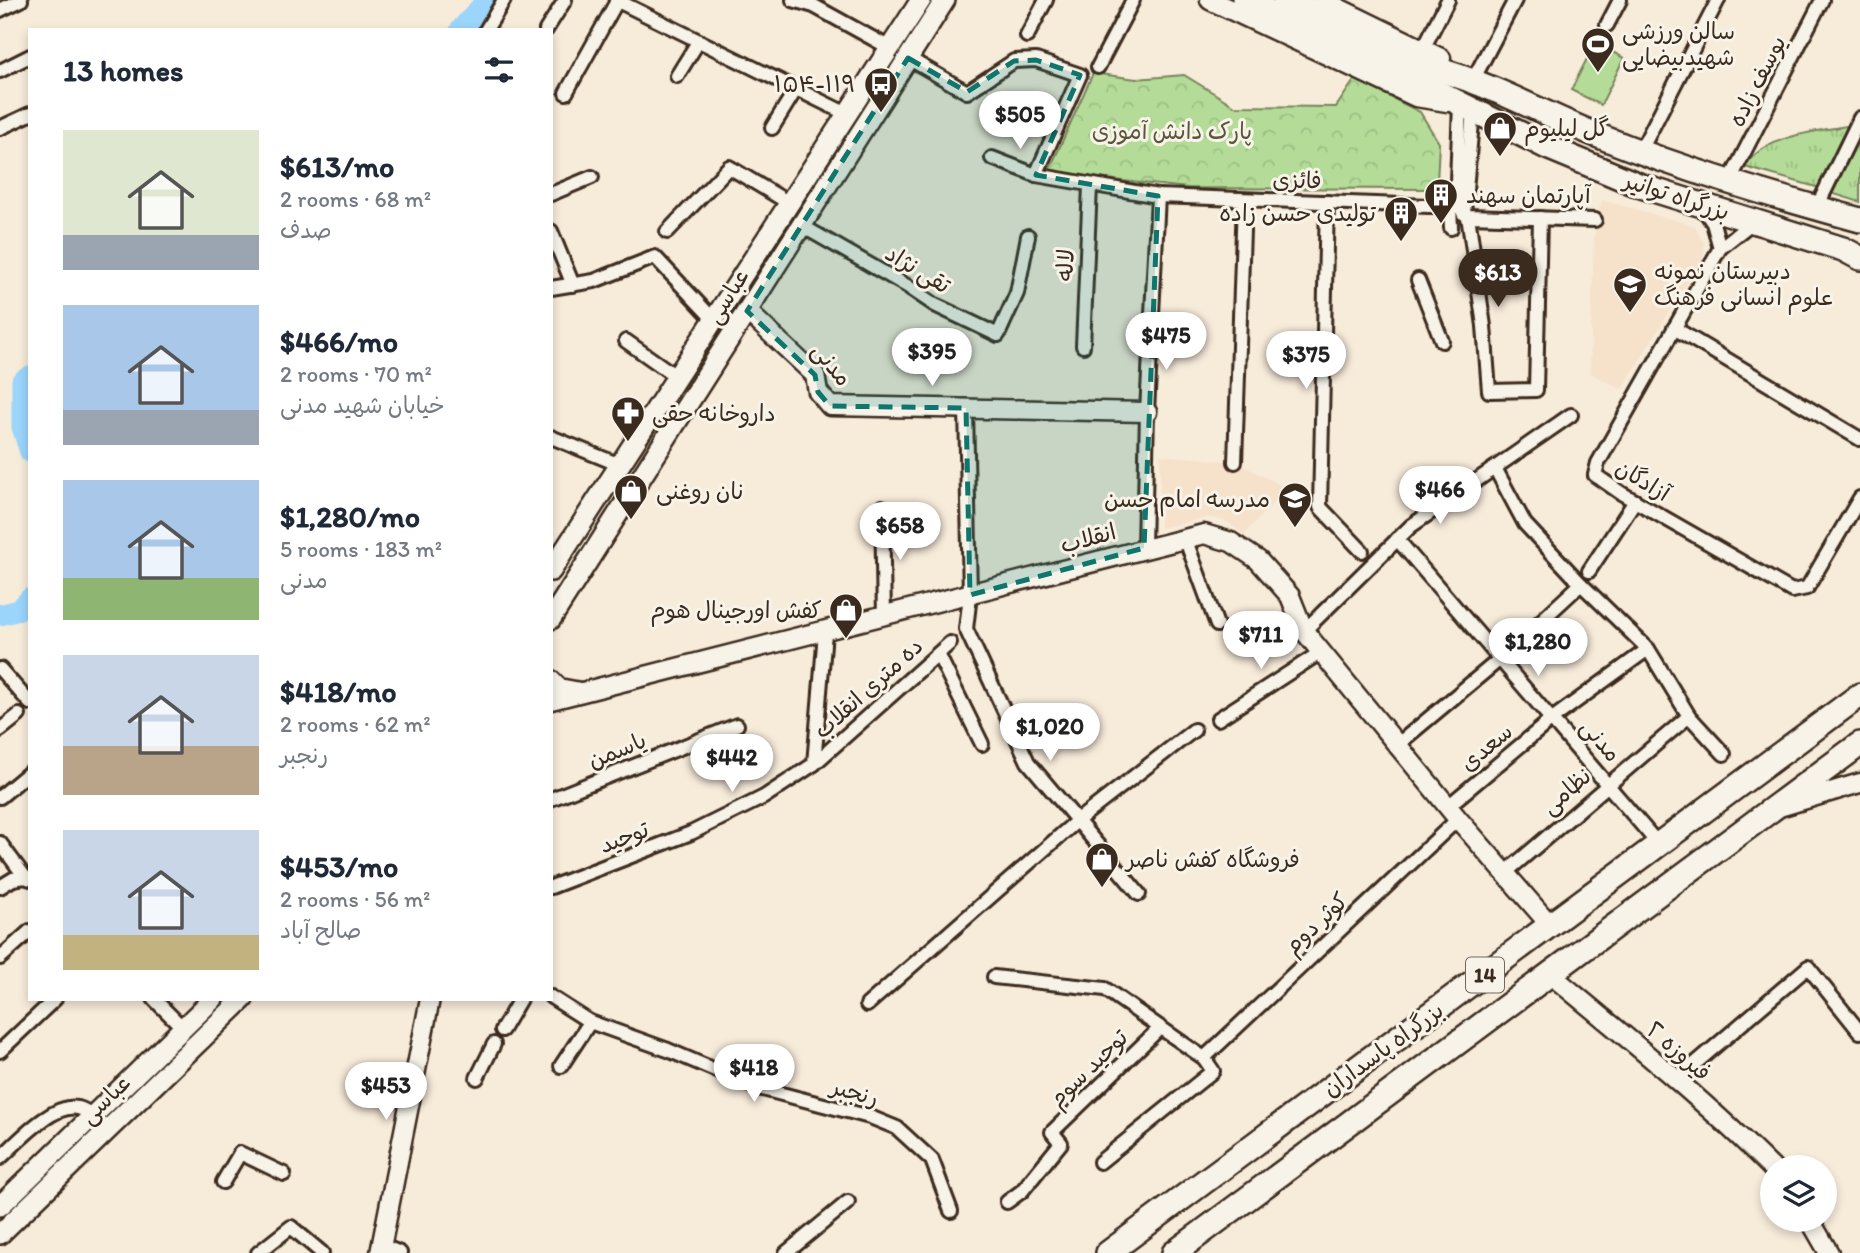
<!DOCTYPE html>
<html lang="en">
<head>
<meta charset="utf-8">
<style>
  :root { --surface:#fff; --page:#f2f2f3; --text:#1f2937; --muted:#747a83; --accent:#3b2a1e }
  body { margin:0; font-family:Itim,"Playpen Sans Arabic",sans-serif; background:var(--page); color:var(--text); height:100vh; display:flex; flex-direction:column; font-size:26px; white-space:nowrap }
  * { box-sizing:border-box; margin:0 }
  p { font-size:23px; color:var(--muted) }
  .icon { flex:none; width:38px; height:38px; fill:none; stroke:currentColor; stroke-width:2; stroke-linecap:round; stroke-linejoin:round }
  .map { position:relative; flex:1; overflow:hidden }
  .drawer { position:absolute; left:28px; top:28px; width:525px; height:973px; display:flex; flex-direction:column; background:var(--surface); border-radius:0px; box-shadow:0 4px 10px #0003 }
  .drawer>* { flex:none }
  .tools { position:absolute; left:1760px; top:1155px; display:grid; gap:14px }
  .tools a { display:grid; place-items:center; width:77px; height:77px; border-radius:50%; background:var(--surface); box-shadow:0 4px 10px #0003; font-size:35px }
  .price { position:absolute; translate:-50% -60px; padding:0 16px; border-radius:24px; background:#fff; color:#222; font-size:23px; line-height:46px; filter:drop-shadow(0 2px 4px #0008) }
  .price::after { content:''; position:absolute; left:50%; top:42px; width:21px; height:16px; margin-left:-10px; background:inherit; clip-path:polygon(0 0,100% 0,50% 100%) }
  .price.selected { background:var(--accent); color:#fff }
  ul { padding:0; list-style:none }
  li { display:flex; align-items:center; gap:21px; height:175px; padding:0 35px }
  li span { display:grid; place-items:center; flex:none; width:196px; height:140px; border-radius:0px; color:#555 }
  li>.icon { margin-inline-start:auto }
  span .icon { width:84px; height:84px; fill:#fffc; stroke-width:1 }
  li b { font-size:30px }
  h2 { display:flex; justify-content:space-between; align-items:center; height:84px; padding:0 35px; font-size:30px }
  .map>svg:first-child { display:block }
  .built { fill:#f6e1ca }
  .grass { fill:url(#grass-tufts); stroke:#78835b; stroke-width:2 }
  .park { fill:url(#park-crowns); stroke:#78835b; stroke-width:2 }
  .pitch { fill:#b4dc98; stroke:#78835b; stroke-width:2 }
  .lines { fill:none; stroke-linecap:round; stroke-linejoin:round }
  .river { stroke:#9bd5fb; stroke-width:21 }
  .street-casing { stroke:#3b2a1e; stroke-width:18 }
  .secondary-casing { stroke:#3b2a1e; stroke-width:23 }
  .primary-casing { stroke:#3b2a1e; stroke-width:24 }
  .highway-casing { stroke:#3b2a1e; stroke-width:28 }
  .street { stroke:#f7f3e8; stroke-width:12 }
  .secondary { stroke:#f7f3e8; stroke-width:18 }
  .primary { stroke:#f7f3e8; stroke-width:19 }
  .highway { stroke:#f7f3e8; stroke-width:23 }
  .marked { fill:#0f766e; fill-opacity:0.2; stroke:#0f766e; stroke-width:5; stroke-dasharray:14 9; stroke-linejoin:round }
  .labels { text-anchor:middle; stroke-width:6; stroke-linejoin:round; paint-order:stroke }
  .shield { fill:#f7f3e8; stroke:#73665b; stroke-width:2 }
  .shield-label { font-size:21px; font-weight:bold; fill:#3b2a1e }
  .poi-label { font-size:23px; fill:#3b2a1e; stroke:#f7f3e8; text-anchor:start }
  .street-label { font-size:23px; fill:#3b2a1e; stroke:#f7f3e8 }
  .park-label { font-size:23px; fill:#59563c; stroke:#f7f3e8 }
</style>
</head>
<body>
<div class="map">
<svg width="1860" height="1253" viewBox="0 0 1860 1253">
  <defs>
    <pattern id="grass-tufts" width="24" height="20" patternUnits="userSpaceOnUse" patternTransform="scale(1.75)"><rect width="24" height="20" fill="#b4dc98"/><path d="M3 7l-1-3M5 7V3M7 7l1-3M15 17l-1-3M17 17v-4M19 17l1-3" fill="none" stroke="#9cbd83"/></pattern>
    <pattern id="park-crowns" width="20" height="18" patternUnits="userSpaceOnUse" patternTransform="scale(1.75)"><rect width="20" height="18" fill="#b4dc98"/><path d="M2 6a3 3 0 1 1 6 0M12 15a3 3 0 1 1 6 0" fill="none" stroke="#9cbd83"/></pattern>
  </defs>
  <rect width="100%" height="100%" fill="#f7ebda"/>
  <filter id="ink" filterUnits="userSpaceOnUse"><feTurbulence type="fractalNoise" baseFrequency=".0143" numOctaves="2"/><feDisplacementMap in="SourceGraphic" scale="14" xChannelSelector="R" yChannelSelector="G"/><feConvolveMatrix kernelMatrix="1 2 1 2 8 2 1 2 1" color-interpolation-filters="sRGB"/></filter>
  <g filter="url(#ink)">
    <g class="built">
      <path d="M1602,200L1695,226L1704,244L1703,256L1622,389L1590,373L1594,237Z"/>
      <path d="M1160,455L1235,462L1287,488L1244,534L1226,521L1209,517L1160,528Z"/>
    </g>
    <g class="grass">
      <path d="M1853,125L1820,188L1745,167C1761,136 1821,130 1853,125Z"/>
      <path d="M1860,134V202L1831,193Z"/>
    </g>
    <path class="park" d="M1093,73L1136,79L1184,75L1235,106L1336,107L1355,79L1420,112L1439,143L1437,183L1432,189L1188,188L1048,173Z"/>
    <path class="pitch" d="M1595,43L1624,58L1601,105L1571,90Z"/>
    <g class="lines">
      <g class="river">
        <path d="M460,30L487,0"/>
        <path d="M30,376L22,381V427L30,452"/>
        <path d="M0,615L19,610L30,598"/>
      </g>
      <g class="street-casing">
        <g id="street">
          <path d="M616,0L847,114"/>
          <path d="M793,0L814,6L890,48"/>
          <path d="M0,10L21,0"/>
          <path d="M1607,25L1620,0"/>
          <path d="M486,30L504,0"/>
          <path d="M546,30L565,0"/>
          <path d="M1027,36L1046,0"/>
          <path d="M1423,49L1448,0"/>
          <path d="M908,58L967,92L1014,61L1036,60L1080,75L1036,175"/>
          <path d="M1098,67L1133,0"/>
          <path d="M0,71L30,56"/>
          <path d="M677,76L698,42"/>
          <path d="M1473,80L1515,0"/>
          <path d="M566,93L617,1"/>
          <path d="M0,128L30,114"/>
          <path d="M772,128L796,89"/>
          <path d="M1640,152L1718,0"/>
          <path d="M992,158L1036,175L1158,196L1456,207L1460,104"/>
          <path d="M1730,180L1822,0"/>
          <path d="M551,194L592,177"/>
          <path d="M1327,202L1320,507L1362,551"/>
          <path d="M1450,207L1451,228"/>
          <path d="M1702,207L1713,223L1720,248"/>
          <path d="M1817,207L1860,118"/>
          <path d="M1463,213L1468,216L1595,220"/>
          <path d="M1464,213L1473,111"/>
          <path d="M1468,216L1484,326L1489,391L1536,390L1540,218"/>
          <path d="M1754,221L1720,248L1598,463L1595,475L1621,493L1792,591L1807,588L1860,498"/>
          <path d="M802,226L907,286L935,305L998,335L1017,293L1028,236"/>
          <path d="M551,231L573,285"/>
          <path d="M667,232L729,167L789,203"/>
          <path d="M1418,280L1442,341"/>
          <path d="M551,288L594,281L655,257L714,320"/>
          <path d="M1674,328L1860,439"/>
          <path d="M626,341L677,377"/>
          <path d="M1083,346L1090,186"/>
          <path d="M966,408L970,595L966,629L1028,762L1139,894"/>
          <path d="M551,437L620,465"/>
          <path d="M1235,462L1244,201"/>
          <path d="M1495,468L1525,524L1581,584L1648,649L1689,716L1724,754"/>
          <path d="M882,507L884,617"/>
          <path d="M1185,538L1217,625"/>
          <path d="M1397,539L1659,845"/>
          <path d="M1144,548L1147,412L1158,196"/>
          <path d="M1589,571L1635,501"/>
          <path d="M1304,631L1411,526L1571,415"/>
          <path d="M938,654L982,744"/>
          <path d="M0,669L30,703"/>
          <path d="M1218,719L1321,652"/>
          <path d="M0,730L19,715"/>
          <path d="M1397,745L1500,659L1581,584"/>
          <path d="M814,764L950,643"/>
          <path d="M0,797L30,772"/>
          <path d="M551,799L737,725"/>
          <path d="M1447,807L1552,719L1648,649"/>
          <path d="M0,843L25,877L30,879"/>
          <path d="M1505,873L1689,716"/>
          <path d="M0,887L13,879L25,877"/>
          <path d="M551,887L691,833L764,797L814,764L825,632"/>
          <path d="M0,958L30,931"/>
          <path d="M994,977L1105,989L1204,1058L1213,1071L1100,1162"/>
          <path d="M551,997L590,1022L668,1050L755,1087L870,1117L897,1128L932,1160L951,1211"/>
          <path d="M154,999L183,1028"/>
          <path d="M867,1005L1078,820L1194,730"/>
          <path d="M502,1030L520,999"/>
          <path d="M0,1051L55,999"/>
          <path d="M1204,1058L1458,819"/>
          <path d="M561,1066L590,1022"/>
          <path d="M477,1078L494,1044"/>
          <path d="M1676,1080L1808,967L1860,1032"/>
          <path d="M0,1158C18,1142 52,1103 78,1108C83,1109 89,1113 93,1116"/>
          <path d="M223,1182L240,1153L284,1174"/>
          <path d="M1007,1202L1022,1191L1061,1143L1052,1132L1160,1028"/>
          <path d="M381,1245L400,1253"/>
          <path d="M258,1253L291,1227L322,1253"/>
          <path d="M786,1253L848,1202"/>
        </g>
      </g>
      <g class="secondary-casing">
        <g id="secondary">
          <path d="M1210,0L1416,97L1447,102"/>
          <path d="M1322,0L1441,58"/>
          <path d="M747,311L815,375L818,392L830,406L1147,412"/>
          <path d="M551,680L559,688L580,692"/>
          <path d="M551,700L1204,534L1231,542L1258,560L1290,596L1304,631L1458,819L1551,926"/>
          <path d="M1783,806L1860,783"/>
          <path d="M1550,974C1626,1037 1703,1099 1773,1169"/>
          <path d="M1810,1220L1829,1253"/>
          <path d="M380,1253L430,999"/>
        </g>
      </g>
      <g class="primary-casing">
        <g id="primary">
          <path d="M551,571L921,0"/>
          <path d="M551,619L945,0"/>
          <path d="M0,1206L213,999"/>
          <path d="M0,1234L243,999"/>
        </g>
      </g>
      <g class="highway-casing">
        <g id="highway">
          <path d="M1244,0L1377,62L1547,147L1641,186L1843,249L1860,258"/>
          <path d="M1286,0L1446,72C1499,88 1548,116 1599,136C1684,170 1773,196 1860,220"/>
          <path d="M1108,1253L1860,695"/>
          <path d="M1174,1253L1860,744"/>
        </g>
      </g>
      <use href="#street" class="street"/>
      <use href="#secondary" class="secondary"/>
      <use href="#primary" class="primary"/>
      <use href="#highway" class="highway"/>
    </g>
  </g>
  <path class="marked" d="M908,58L967,92L1014,61L1036,60L1080,75L1036,175L1158,196L1144,548L970,595L966,408L830,406L818,392L815,375L747,311Z"/>
  <defs>
    <g id="stadium-pin" transform="scale(1.75)"><path d="M0 17L-7.5 6A9.5 9.5 0 1 1 7.5 6Z" fill="#3b2a1e" stroke="#f7f3e8"/><path d="M0-5a6.5 5 0 1 0 0 10a6.5 5 0 1 0 0-10ZM-3.5-1.8h7v3.6h-7Z" fill="#fff"/></g>
    <g id="bus-pin" transform="scale(1.75)"><path d="M0 17L-7.5 6A9.5 9.5 0 1 1 7.5 6Z" fill="#3b2a1e" stroke="#f7f3e8"/><path d="M-5-6H5V4H4V6H2V4H-2V6H-4V4H-5ZM-3.5-4V0h7V-4ZM-3.5 1.2v1.5H-2V1.2ZM2 1.2v1.5H3.5V1.2Z" fill="#fff"/></g>
    <g id="shop-pin" transform="scale(1.75)"><path d="M0 17L-7.5 6A9.5 9.5 0 1 1 7.5 6Z" fill="#3b2a1e" stroke="#f7f3e8"/><path d="M-5-2.5h2.3a2.7 3.5 0 0 1 5.4 0H5L5.5 6h-11ZM-1.5-2.5h3a1.5 2.3 0 0 0-3 0Z" fill="#fff"/></g>
    <g id="building-pin" transform="scale(1.75)"><path d="M0 17L-7.5 6A9.5 9.5 0 1 1 7.5 6Z" fill="#3b2a1e" stroke="#f7f3e8"/><path d="M-4-6H4V6H1V3H-1V6H-4ZM-2.5-4.3h1.7v1.8h-1.7ZM.8-4.3h1.7v1.8H.8ZM-2.5-1h1.7V.8h-1.7ZM.8-1h1.7V.8H.8Z" fill="#fff"/></g>
    <g id="school-pin" transform="scale(1.75)"><path d="M0 17L-7.5 6A9.5 9.5 0 1 1 7.5 6Z" fill="#3b2a1e" stroke="#f7f3e8"/><path d="M0-5L7-2L0 1L-7-2ZM-4 1L0 2.5L4 1V4Q0 6-4 4Z" fill="#fff"/></g>
    <g id="pharmacy-pin" transform="scale(1.75)"><path d="M0 17L-7.5 6A9.5 9.5 0 1 1 7.5 6Z" fill="#3b2a1e" stroke="#f7f3e8"/><path d="M-2-6h4v4h4v4h-4v4h-4v-4h-4v-4h4Z" fill="#fff"/></g>
  </defs>
  <g fill-rule="evenodd">
    <use href="#stadium-pin" x="1598" y="44"/>
    <use href="#bus-pin" x="881" y="84"/>
    <use href="#shop-pin" x="1500" y="128"/>
    <use href="#building-pin" x="1441" y="195"/>
    <use href="#building-pin" x="1401" y="213"/>
    <use href="#school-pin" x="1630" y="284"/>
    <use href="#pharmacy-pin" x="628" y="413"/>
    <use href="#shop-pin" x="631" y="491"/>
    <use href="#school-pin" x="1295" y="499"/>
    <use href="#shop-pin" x="846" y="610"/>
    <use href="#shop-pin" x="1102" y="859"/>
  </g>
  <g class="labels">
    <rect class="shield" x="1466" y="957.5" width="38" height="35" rx="5"/>
    <g class="shield-label">
      <text x="1485" y="982">14</text>
    </g>
    <g class="poi-label">
      <text x="1622" y="39">سالن ورزشی<tspan x="1622" dy="26">شهیدبیضایی</tspan></text>
      <text x="856" y="92" text-anchor="end">۱۵۴-۱۱۹</text>
      <text x="1524" y="136">گل لیلیوم</text>
      <text x="1466" y="203">آپارتمان سهند</text>
      <text x="1376" y="221" text-anchor="end">تولیدی حسن زاده</text>
      <text x="1654" y="279">دبیرستان نمونه<tspan x="1654" dy="26">علوم انسانی فرهنگ</tspan></text>
      <text x="652" y="421">داروخانه حقی</text>
      <text x="656" y="499">نان روغنی</text>
      <text x="1270" y="507" text-anchor="end">مدرسه امام حسن</text>
      <text x="822" y="618" text-anchor="end">کفش اورجینال هوم</text>
      <text x="1126" y="867">فروشگاه کفش ناصر</text>
    </g>
    <g class="street-label">
      <text transform="translate(1757 81) rotate(-63)" y="8">یوسف زاده</text>
      <text transform="translate(1297 180) rotate(1)" y="8">فائزی</text>
      <text transform="translate(1677 196) rotate(18)" y="8">بزرگراه توانیر</text>
      <text transform="translate(1065 265) rotate(-87)" y="8">لاله</text>
      <text transform="translate(918 269) rotate(31)" y="8">تقی نژاد</text>
      <text transform="translate(727 296) rotate(-58)" y="8">عباسى</text>
      <text transform="translate(832 364) rotate(51)" y="8">مدنی</text>
      <text transform="translate(1643 480) rotate(31)" y="8">آزادگان</text>
      <text transform="translate(1088 538) rotate(-15)" y="8">انقلاب</text>
      <text transform="translate(868 688) rotate(-42)" y="8">ده متری انقلاب</text>
      <text transform="translate(1601 740) rotate(49)" y="8">مدنی</text>
      <text transform="translate(1486 747) rotate(-40)" y="8">سعدی</text>
      <text transform="translate(617 750) rotate(-22)" y="8">یاسمن</text>
      <text transform="translate(1566 791) rotate(-41)" y="8">نظامی</text>
      <text transform="translate(624 837) rotate(-21)" y="8">توحید</text>
      <text transform="translate(1316 923) rotate(-43)" y="8">کوثر دوم</text>
      <text transform="translate(1383 1049) rotate(-36)" y="8">بزرگراه پاسداران</text>
      <text transform="translate(1679 1051) rotate(41)" y="8">فیروزه ٢</text>
      <text transform="translate(1088 1068) rotate(-44)" y="8">توحید سوم</text>
      <text transform="translate(855 1092) rotate(16)" y="8">رنجبر</text>
      <text transform="translate(105 1099) rotate(-44)" y="8">عباسى</text>
    </g>
    <g class="park-label">
      <text x="1172" y="139">پارک دانش آموزی</text>
    </g>
  </g>
</svg>
<div class="tools">
<a><svg class="icon" aria-label="layers" viewBox="0 0 24 24"><path d="M12 4l9 5-9 5-9-5zM3 14l9 5 9-5"/></svg></a>
</div>
<b class="price" style="left:1020px;top:151px">$505</b>
<b class="price selected" style="left:1498px;top:309px">$613</b>
<b class="price" style="left:1166px;top:372px">$475</b>
<b class="price" style="left:932px;top:388px">$395</b>
<b class="price" style="left:1306px;top:391px">$375</b>
<b class="price" style="left:1440px;top:526px">$466</b>
<b class="price" style="left:900px;top:562px">$658</b>
<b class="price" style="left:1261px;top:671px">$711</b>
<b class="price" style="left:1538px;top:678px">$1,280</b>
<b class="price" style="left:1050px;top:763px">$1,020</b>
<b class="price" style="left:732px;top:794px">$442</b>
<b class="price" style="left:754px;top:1104px">$418</b>
<b class="price" style="left:386px;top:1122px">$453</b>
<section class="drawer">
<h2>13 homes<svg class="icon" aria-label="filters" viewBox="0 0 24 24"><path d="M4 7h16M4 17h16"/><circle cx="9" cy="7" r="2"/><circle cx="15" cy="17" r="2"/></svg></h2>
<ul>
<li><span style="background:linear-gradient(#dfe7d0 75%,#9aa5b1 0)"><svg class="icon" aria-label="home" viewBox="0 0 24 24"><path d="M3 11l9-7 9 7M6 9v11h12V9"/></svg></span><div><b>$613/mo</b><p>2 rooms · 68 m²</p><p>صدف</p></div></li>
<li><span style="background:linear-gradient(#a9c7e8 75%,#9aa5b1 0)"><svg class="icon" aria-label="home" viewBox="0 0 24 24"><path d="M3 11l9-7 9 7M6 9v11h12V9"/></svg></span><div><b>$466/mo</b><p>2 rooms · 70 m²</p><p>خیابان شهید مدنی</p></div></li>
<li><span style="background:linear-gradient(#a9c7e8 70%,#8fb573 0)"><svg class="icon" aria-label="home" viewBox="0 0 24 24"><path d="M3 11l9-7 9 7M6 9v11h12V9"/></svg></span><div><b>$1,280/mo</b><p>5 rooms · 183 m²</p><p>مدنی</p></div></li>
<li><span style="background:linear-gradient(#c9d6e8 65%,#b9a48a 0)"><svg class="icon" aria-label="home" viewBox="0 0 24 24"><path d="M3 11l9-7 9 7M6 9v11h12V9"/></svg></span><div><b>$418/mo</b><p>2 rooms · 62 m²</p><p>رنجبر</p></div></li>
<li><span style="background:linear-gradient(#c9d6e8 75%,#c2b280 0)"><svg class="icon" aria-label="home" viewBox="0 0 24 24"><path d="M3 11l9-7 9 7M6 9v11h12V9"/></svg></span><div><b>$453/mo</b><p>2 rooms · 56 m²</p><p>صالح آباد</p></div></li>
</ul>
</section>
</div>
</body>
</html>
